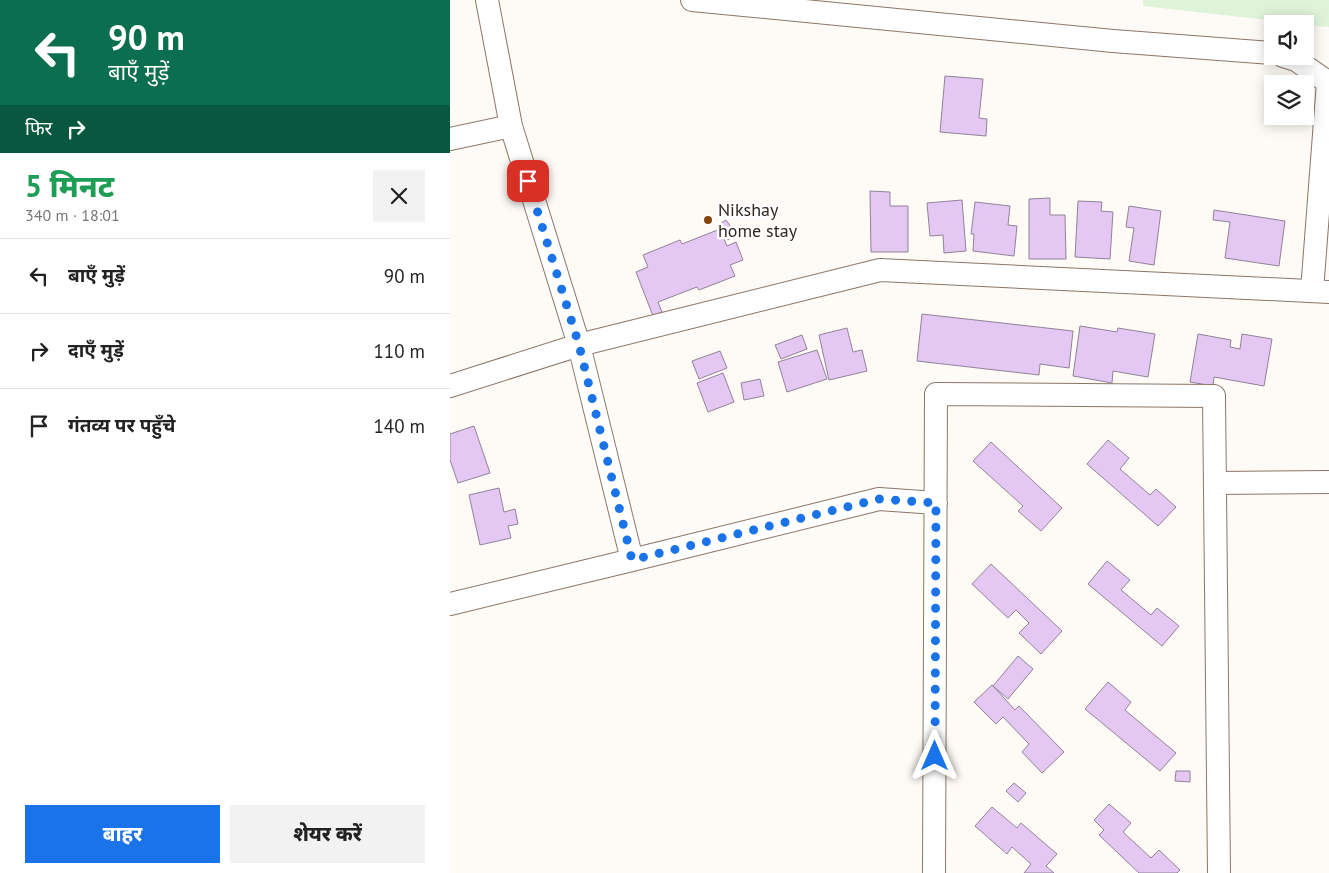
<!DOCTYPE html>
<html lang="hi">
<head>
<meta charset="utf-8">
<style>
  :root { --surface:#fff; --page:#f2f2f2; --text:#222; --muted:#767676; --line:#e0e0e0; --accent:#1a73e8 }
  body { margin:0; font-family:"PT Sans","Noto Sans Devanagari",sans-serif; background:var(--page); color:var(--text); height:100vh; display:flex; flex-direction:column; font-size:19px; white-space:nowrap }
  * { box-sizing:border-box; margin:0 }
  p { font-size:16px; color:var(--muted) }
  .icon { flex:none; width:28px; height:28px; fill:none; stroke:currentColor; stroke-width:2; stroke-linecap:round; stroke-linejoin:round }
  .map { position:relative; flex:1; overflow:hidden }
  .side { display:flex; flex-direction:column; background:var(--surface); width:450px }
  .side>* { flex:none }
  .guide { background:#0b6e4f; color:#fff; overflow:hidden }
  .tools { position:absolute; left:814px; top:15px; display:grid; gap:10px }
  .tools a { display:grid; place-items:center; width:50px; height:50px; border-radius:0px; background:var(--surface); box-shadow:0 2px 12px #0003; font-size:25px }
  .pin { position:absolute; display:grid; place-items:center; width:42px; height:42px; color:#fff; margin:-21px; border-radius:10px; box-shadow:0 2px 8px #0006 }
  .me { position:absolute; width:55px; margin:-28px; rotate:0deg; stroke-linejoin:round; filter:drop-shadow(0 0 4px #0008) }
  .turn { display:flex; align-items:center; gap:18px; height:105px; padding:0 25px; font-size:22px }
  .turn .icon { width:65px; height:65px; stroke-width:2.5 }
  .turn b { display:block; font-size:35px; line-height:42px }
  .then { display:flex; align-items:center; height:48px; padding:0 25px; background:#0003; gap:10px; font-size:19px }
  .round { display:grid; place-items:center; flex:none; width:52px; height:52px; border-radius:0px; background:var(--page) }
  .head { display:flex; align-items:center; justify-content:space-between; height:85px; padding:0 25px }
  h1 { font-size:30px; font-weight:800; line-height:38px; color:#1e9e55 }
  .cta { display:flex; gap:10px; margin-top:auto; padding:10px 25px }
  .cta a { flex:1; height:58px; border-radius:0px; background:var(--accent); color:#fff; font-size:20px; font-weight:800; line-height:58px; text-align:center }
  .cta a+a { background:var(--page); color:var(--text) }
  ul { padding:0; list-style:none }
  li { display:flex; align-items:center; gap:15px; height:75px; padding:0 25px; border-top:1px solid var(--line) }
  li div { flex:1 }
  li b { display:block; font-size:19px }
  li em { font-style:normal }
  main { display:flex; flex:1; min-height:0 }
  .map>svg:first-child { display:block }
  .green { fill:#def3d8 }
  .building { fill:#e5c7f3; stroke:#908397 }
  .lines { fill:none; stroke-linecap:round; stroke-linejoin:round }
  .minor-casing { stroke:#8a7768; stroke-width:24 }
  .minor { stroke:#fff; stroke-width:22 }
  .route { stroke:#1a73e8; stroke-width:9; stroke-dasharray:0 16.2 }
  .poi-dot { fill:#834309; stroke:#fff; stroke-width:2 }
  .labels { text-anchor:middle; stroke-width:5; stroke-linejoin:round; paint-order:stroke }
  .poi-label { font-size:18px; fill:#2e2620; stroke:#fff; text-anchor:start }
</style>
</head>
<body>
<main>
<section class="side">
<div class="guide">
<div class="turn"><svg class="icon" aria-label="left" viewBox="0 0 24 24"><path d="M17 20v-9H6M10 6l-5 5 5 5"/></svg><div><b>90 m</b>बाएँ मुड़ें</div></div>
<div class="then">फिर<svg class="icon" aria-label="right" viewBox="0 0 24 24"><path d="M7 20v-9h11M14 6l5 5-5 5"/></svg></div>
</div>
<div class="head"><div><h1>5 मिनट</h1><p>340 m · 18:01</p></div><a class="round"><svg class="icon" aria-label="close" viewBox="0 0 24 24"><path d="M6 6l12 12M18 6L6 18"/></svg></a></div>
<ul>
<li><svg class="icon" aria-label="left" viewBox="0 0 24 24"><path d="M17 20v-9H6M10 6l-5 5 5 5"/></svg><div><b>बाएँ मुड़ें</b></div><em>90 m</em></li>
<li><svg class="icon" aria-label="right" viewBox="0 0 24 24"><path d="M7 20v-9h11M14 6l5 5-5 5"/></svg><div><b>दाएँ मुड़ें</b></div><em>110 m</em></li>
<li><svg class="icon" aria-label="arrive" viewBox="0 0 24 24"><path d="M6 21V4h12l-3 4 3 4H6"/></svg><div><b>गंतव्य पर पहुँचे</b></div><em>140 m</em></li>
</ul>
<div class="cta"><a>बाहर</a><a>शेयर करें</a></div>
</section>
<div class="map">
<svg width="879" height="873" viewBox="0 0 879 873">
  <rect width="100%" height="100%" fill="#fefaf6"/>
  <!-- green -->
  <path class="green" d="M 693,0 L 879,0 L 879,27 L 693,6 Z"/>
  <!-- building -->
  <path class="building" d="M 495,76 L 533,79 L 529,118 L 537,119 L 536,136 L 490,132 Z
    M 420,191 L 440,192 L 440,206 L 458,206 L 458,252 L 421,252 Z
    M 600,198 L 600,215 L 615,215 L 616,259 L 579,259 L 579,199 Z
    M 512,200 L 516,251 L 494,253 L 493,235 L 480,236 L 477,203 Z
    M 628,201 L 652,202 L 651,211 L 663,212 L 660,259 L 625,257 Z
    M 525,202 L 560,206 L 558,225 L 567,226 L 564,256 L 523,251 L 524,234 L 521,234 Z
    M 679,206 L 711,211 L 704,265 L 679,261 L 684,228 L 676,227 Z
    M 764,210 L 835,221 L 829,266 L 775,258 L 780,222 L 763,220 Z
    M 276,220 L 286,234 L 278,240 L 268,225 Z
    M 270,229 L 277,246 L 286,242 L 293,260 L 280,265 L 285,276 L 249,290 L 247,287 L 208,302 L 212,312 L 203,316 L 186,272 L 198,267 L 193,255 L 230,240 L 232,244 Z
    M 472,314 L 623,331 L 619,368 L 590,364 L 589,375 L 467,361 Z
    M 630,326 L 667,332 L 668,328 L 705,334 L 698,377 L 663,371 L 662,383 L 623,376 Z
    M 397,328 L 403,352 L 412,350 L 417,371 L 379,380 L 369,335 Z
    M 748,334 L 781,340 L 780,347 L 790,349 L 792,334 L 822,339 L 814,386 L 764,377 L 763,386 L 740,382 Z
    M 352,335 L 357,349 L 331,359 L 325,345 Z
    M 367,350 L 377,379 L 337,392 L 328,362 Z
    M 270,351 L 277,368 L 249,379 L 242,361 Z
    M 273,373 L 284,402 L 258,412 L 247,383 Z
    M 310,379 L 314,396 L 294,400 L 291,383 Z
    M 24,426 L 40,473 L 8,483 L 0,460 L 0,434 Z
    M 658,440 L 679,458 L 670,469 L 700,495 L 706,489 L 726,507 L 708,526 L 637,464 Z
    M 541,442 L 612,508 L 591,531 L 568,511 L 573,506 L 523,461 Z
    M 49,488 L 54,512 L 65,509 L 68,524 L 58,526 L 61,538 L 30,545 L 19,495 Z
    M 657,561 L 680,580 L 671,590 L 701,615 L 707,608 L 729,626 L 712,646 L 638,584 Z
    M 541,564 L 612,631 L 591,654 L 569,633 L 579,623 L 566,610 L 558,618 L 522,584 Z
    M 568,656 L 583,669 L 558,699 L 543,686 Z
    M 658,682 L 681,702 L 675,710 L 726,753 L 710,771 L 635,709 Z
    M 542,685 L 565,710 L 569,706 L 614,752 L 592,773 L 572,752 L 579,744 L 553,717 L 546,724 L 524,702 Z
    M 726,771 L 740,771 L 740,782 L 725,781 Z
    M 564,783 L 576,793 L 568,802 L 556,791 Z
    M 659,804 L 681,823 L 673,832 L 701,858 L 709,850 L 730,870 L 727,873 L 689,873 L 649,835 L 654,830 L 644,820 Z
    M 542,807 L 567,828 L 571,823 L 607,854 L 596,866 L 604,873 L 574,873 L 581,864 L 562,847 L 557,854 L 525,826 Z"/>
  <g class="lines">
    <!-- minor casing -->
    <g class="minor-casing">
      <path id="minor" d="M 242,0 L 663,41 L 822,53
        M 833,56 L 846,60 L 879,83
        M 0,139 L 61,126
        M 862,291 L 878,82
        M 0,386 L 129,345 L 61,126 L 37,0
        M 765,483 L 879,482
        M 486,503 L 429,499 L 182,560 L 129,345 L 430,270 L 879,292
        M 0,604 L 182,560
        M 484,873 L 486,394 L 764,396 L 769,873"/>
    </g>
    <!-- minor -->
    <use href="#minor" class="minor"/>
  </g>
  <g class="lines">
    <!-- route -->
    <path class="route" d="M 78,181 L 129,345 L 182,560 L 429,499 L 486,503 L 485,756"/>
  </g>
  <!-- markers -->
  <circle class="poi-dot" cx="258" cy="220" r="5"/>
  <g class="labels">
    <!-- poi labels -->
    <g class="poi-label">
      <text x="268" y="216">Nikshay<tspan x="268" dy="21">home stay</tspan></text>
    </g>
  </g>
</svg>
<div class="tools">
<a><svg class="icon" aria-label="sound" viewBox="0 0 24 24"><path d="M4 9h4l5-4v14l-5-4H4zM17 9q2 3 0 6"/></svg></a>
<a><svg class="icon" aria-label="layers" viewBox="0 0 24 24"><path d="M12 4l9 5-9 5-9-5zM3 14l9 5 9-5"/></svg></a>
</div>
<div class="pin" style="left:78px;top:181px;background:#d93025"><svg class="icon" aria-label="arrive" viewBox="0 0 24 24"><path d="M6 21V4h12l-3 4 3 4H6"/></svg></div>
<svg class="me" style="left:485px;top:756px" viewBox="-20 -20 40 40"><path d="M0-17L14 15 0 8-14 15z" fill="#1a73e8" stroke="#fff" stroke-width="4"/></svg>
</div>
</main>
</body>
</html>
